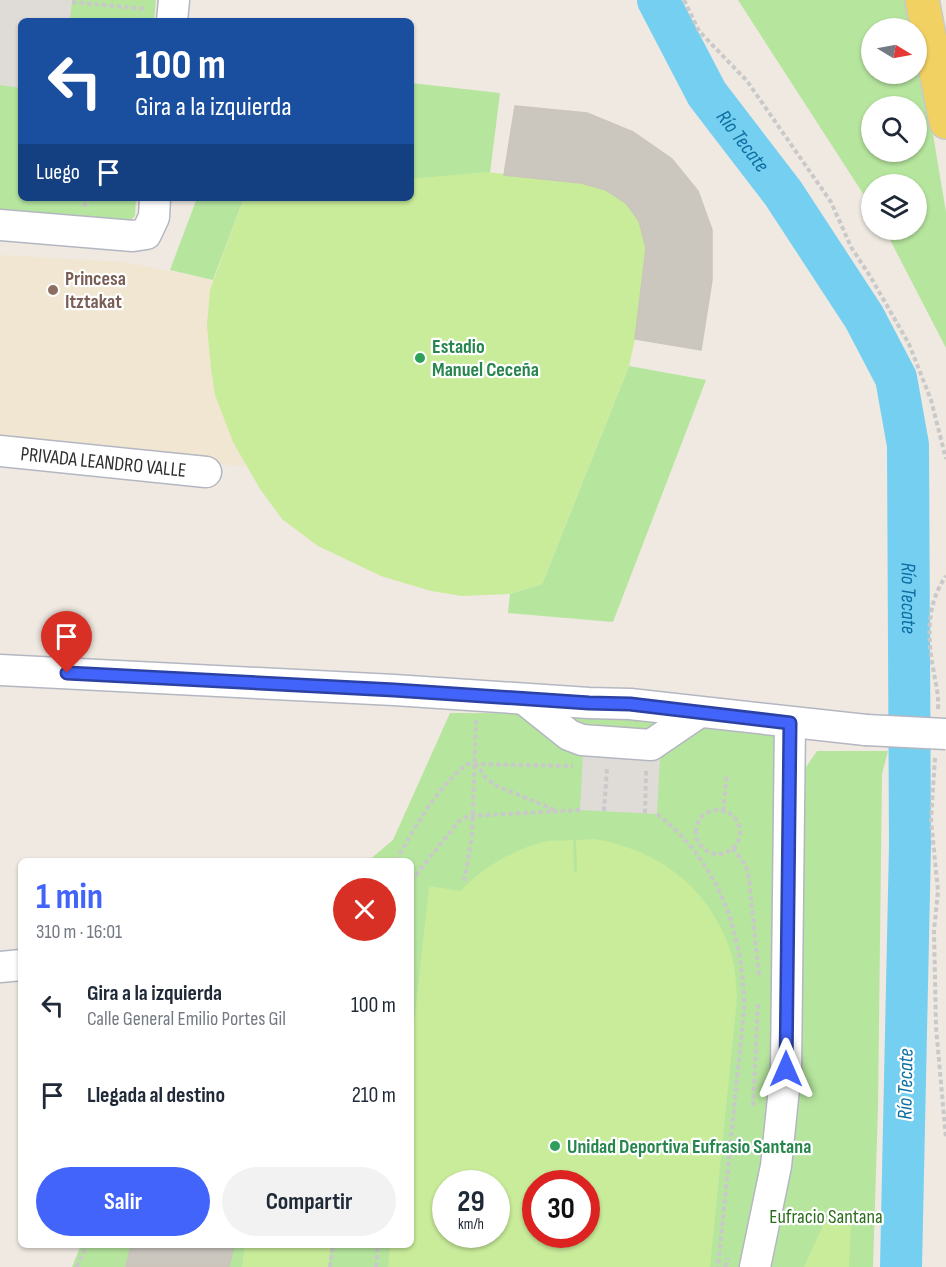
<!DOCTYPE html>
<html lang="es">
<head>
<meta charset="utf-8">
<style>
  :root { --surface:#fff; --page:#f2f2f3; --text:#1f2937; --muted:#747a83; --accent:#4264fb }
  body { margin:0; font-family:"Sofia Sans Condensed",sans-serif; background:var(--page); color:var(--text); height:100vh; display:flex; flex-direction:column; font-size:22px; white-space:nowrap }
  * { box-sizing:border-box; margin:0 }
  p { font-size:20px; color:var(--muted) }
  .icon { flex:none; width:33px; height:33px; fill:none; stroke:currentColor; stroke-width:2; stroke-linecap:round; stroke-linejoin:round }
  .map { position:relative; flex:1; overflow:hidden }
  .sheet { position:absolute; left:18px; top:858px; width:396px; height:390px; display:flex; flex-direction:column; background:var(--surface); border-radius:9px; box-shadow:0 2px 4px #0004 }
  .sheet>* { flex:none }
  .hud { position:absolute; left:18px; top:18px; width:396px; height:183px; border-radius:9px; box-shadow:0 2px 4px #0004; background:#1a4fa0; color:#fff; overflow:hidden }
  .needle { width:39px; rotate:100deg }
  .fabs { position:absolute; left:861px; top:18px; display:grid; gap:12px }
  .fabs a { display:grid; place-items:center; width:66px; height:66px; border-radius:50%; background:var(--surface); box-shadow:0 2px 4px #0004; font-size:30px }
  .speed { position:absolute; left:432px; top:1170px; display:flex; gap:12px; font-size:30px; font-weight:700; text-align:center }
  .speed>* { display:grid; place-content:center; width:78px; height:78px; border-radius:50%; background:var(--surface); box-shadow:0 2px 4px #0004; line-height:1 }
  .speed small { font-size:15px; font-weight:400 }
  .speed .limit { border:9px solid #d22; background:#fff; color:#111 }
  .pin { position:absolute; display:grid; place-items:center; width:51px; height:51px; color:#fff; margin:-62px -26px; border-radius:50% 50% 50% 0; rotate:-45deg; box-shadow:0 0 6px #0007 }
  .pin .icon { rotate:45deg }
  .me { position:absolute; width:66px; margin:-33px; rotate:0deg; stroke-linejoin:round; filter:drop-shadow(0 0 4px #0008) }
  .turn { display:flex; align-items:center; gap:21px; height:126px; padding:0 18px; font-size:27px }
  .turn .icon { width:78px; height:78px; stroke-width:2.5 }
  .turn b { display:block; font-size:42px; line-height:51px }
  .then { display:flex; align-items:center; height:57px; padding:0 18px; background:#0003; gap:12px; font-size:22px }
  .round { display:grid; place-items:center; flex:none; width:63px; height:63px; border-radius:32px; background:var(--page) }
  .summary { display:flex; align-items:center; justify-content:space-between; height:102px; padding:0 18px }
  h1 { font-size:36px; font-weight:700; line-height:45px; color:var(--accent) }
  .primary-button { display:flex; gap:12px; margin-top:auto; padding:12px 18px }
  .primary-button a { flex:1; height:69px; border-radius:36px; background:var(--accent); color:#fff; font-size:24px; font-weight:700; line-height:69px; text-align:center }
  .primary-button a+a { background:var(--page); color:var(--text) }
  ul { padding:0; list-style:none }
  li { display:flex; align-items:center; gap:18px; height:90px; padding:0 18px }
  li div { flex:1 }
  li b { display:block; font-size:22px }
  li em { font-style:normal }
  .map>svg:first-child { display:block }
  .education { fill:#f0e6d1 }
  .green { fill:#b6e59e; fill-rule:evenodd }
  .pitch { fill:#c9ec9a; fill-rule:evenodd }
  .plaza { fill:#dfdcd8 }
  .lines { fill:none; stroke-linecap:round; stroke-linejoin:round }
  .river { stroke:#75cff0; stroke-width:42 }
  .building { fill:#cbc7bf; stroke:#cbc5ba; stroke-width:1.5 }
  .minor-casing { stroke:#b4b7c1; stroke-width:33 }
  .major-casing { stroke:#c9c9c9; stroke-width:36 }
  .path { stroke:#c9c9c9; stroke-width:4; stroke-dasharray:4.5 3; stroke-linecap:butt }
  .minor { stroke:#fff; stroke-width:30 }
  .major { stroke:#f2d163; stroke-width:33 }
  .minor-bridge-casing { stroke:#b4b7c1; stroke-width:33; stroke-linecap:butt }
  .minor-bridge { stroke:#fff; stroke-width:30 }
  .route-casing { stroke:#2b41a3; stroke-width:15 }
  .route { stroke:#4264fb; stroke-width:10 }
  .education-dot { fill:#8d6e63; stroke:#fff; stroke-width:2 }
  .leisure-dot { fill:#2e9e5b; stroke:#fff; stroke-width:2 }
  .labels { text-anchor:middle; stroke-width:4.5; stroke-linejoin:round; paint-order:stroke }
  .education-label { font-size:20px; font-weight:bold; fill:#785e54; stroke:#fff; text-anchor:start }
  .leisure-label { font-size:20px; font-weight:bold; fill:#27864d; stroke:#fff; text-anchor:start }
  .street-label { font-size:20px; fill:#2e2e2e; stroke:#fff }
  .park-label { font-size:20px; fill:#2c6e1b; stroke:#fff }
  .water-label { font-size:21px; font-style:italic; fill:#0d6fa3; stroke:#fff }
</style>
</head>
<body>
<div class="map">
<svg width="946" height="1267" viewBox="0 0 946 1267">
  <rect width="100%" height="100%" fill="#efe9e1"/>
  <!-- education -->
  <path class="education" d="M 0,255 L 125,262 L 213,280 L 210,290 L 211,369 L 215,395 L 233,441 L 247,467 L 0,439 Z"/>
  <!-- green -->
  <path class="green" d="M 0,0 L 156,0 L 154,21 L 21,21 L 21,198 L 136,198 L 135,216 L 127,223 L 0,214 Z
    M 738,0 L 910,0 L 915,28 L 872,28 L 872,74 L 916,74 L 917,39 L 946,212 L 946,348 L 885,230 L 916,230 L 916,184 L 872,184 L 871,206 ZM 872,106 L 916,106 L 916,152 L 872,152 Z
    M 411,83 L 500,93 L 490,173 L 411,179 Z
    M 197,198 L 244,198 L 213,280 L 170,270 Z
    M 629,366 L 706,380 L 613,622 L 508,613 L 510,594 L 542,584 Z
    M 450,713 L 629,714 L 802,731 L 756,1267 L 72,1267 L 81,1245 L 411,1245 L 411,861 L 368,861 L 393,840 ZM 446,1184 L 496,1184 L 496,1234 L 446,1234 ZM 536,1184 L 586,1184 L 586,1234 L 536,1234 Z
    M 817,751 L 888,751 L 882,774 L 878,1107 L 873,1267 L 765,1267 L 804,770 Z"/>
  <!-- pitch -->
  <path class="pitch" d="M 515,106 L 587,113 L 633,132 L 672,159 L 698,191 L 712,230 L 712,280 L 701,350 L 635,339 L 629,366 L 542,584 L 510,594 L 462,596 L 431,591 L 381,576 L 318,546 L 282,519 L 260,489 L 233,442 L 215,395 L 211,369 L 207,325 L 210,290 L 244,198 L 411,198 L 411,179 L 485,172 L 504,174 Z
    M 595,839 C 657,850 705,884 728,944 C 735,961 736,981 737,999 L 710,1267 L 388,1267 L 390,1245 L 411,1245 L 411,1052 L 429,886 L 461,891 C 479,869 521,845 549,841 C 557,840 565,841 573,840 L 574,872 L 577,872 L 576,840 ZM 446,1184 L 496,1184 L 496,1234 L 446,1234 ZM 536,1184 L 586,1184 L 586,1234 L 536,1234 Z
    M 824,1223 L 851,1225 L 849,1267 L 804,1267 Z
    M 245,1245 L 331,1245 L 328,1267 L 242,1267 Z"/>
  <!-- plaza -->
  <path class="plaza" d="M 0,0 L 72,0 L 70,21 L 21,21 L 21,88 L 0,85 Z
    M 583,754 L 660,758 L 657,814 L 580,810 Z"/>
  <g class="lines">
    <!-- river -->
    <path class="river" id="s1" d="M 658,0 L 707,94 L 783,193 L 864,317 L 896,378 L 908,445 L 910,845 L 901,1267"/>
  </g>
  <!-- building -->
  <path class="building" d="M 515,106 L 587,113 L 633,132 L 672,159 L 698,191 L 712,230 L 712,280 L 701,350 L 635,339 L 646,248 L 639,221 L 626,203 L 606,190 L 581,183 L 504,175 Z
    M 131,1245 L 234,1245 L 229,1267 L 126,1267 Z"/>
  <g class="lines">
    <!-- minor casing -->
    <g class="minor-casing">
      <g id="minor">
        <path d="M 172,21 L 174,0"/>
        <path d="M 0,225 L 133,236 L 146,234 L 154,217 L 155,198"/>
        <path id="s2" d="M 0,451 L 206,472"/>
        <path d="M 0,670 L 394,690 L 589,703 L 630,704 L 866,730"/>
        <path d="M 524,699 L 569,735 L 582,740 L 651,745 L 698,713"/>
        <path d="M 0,967 L 21,965"/>
        <path d="M 755,1267 L 776,1166 L 786,1069 L 790,723"/>
      </g>
    </g>
    <!-- major casing -->
    <g class="major-casing">
      <path id="major" d="M 922,0 L 946,122"/>
    </g>
    <!-- path -->
    <path class="path" d="M 684,0 L 699,31 L 747,81 L 831,202 L 851,247 L 870,276 L 909,344 L 931,400 L 946,459
      M 72,2 L 146,9
      M 85,207 L 85,199
      M 938,709 C 939,693 935,682 933,667 C 927,636 927,603 946,576
      M 935,758 L 931,820 L 938,891 L 934,931 L 936,1027 L 946,1139
      M 475,763 L 486,778 L 497,786 L 555,810
      M696 832a22 22 0 1 1 44 0a22 22 0 1 1-44 0Z
      M 604,811 L 607,768
      M 723,811 L 727,774
      M 645,813 L 646,770
      M 657,814 C 719,862 744,934 744,1010 L 718,1267
      M 733,848 L 746,866 L 749,878 L 759,977
      M 380,861 L 396,860
      M 396,861 C 416,825 435,790 467,764 L 573,766
      M 411,881 L 459,821 L 468,816 L 580,810
      M 464,881 L 472,836 L 476,720
      M 753,1106 L 758,1003
      M 77,1267 L 87,1245
      M 330,1267 L 333,1245
      M 376,1267 L 378,1245
      M 725,1267 L 728,1258"/>
    <!-- minor -->
    <use href="#minor" class="minor"/>
    <!-- major -->
    <use href="#major" class="major"/>
    <!-- minor-bridge casing -->
    <g class="minor-bridge-casing">
      <path id="minor-bridge" d="M 866,730 L 946,734"/>
    </g>
    <!-- minor-bridge -->
    <use href="#minor-bridge" class="minor-bridge"/>
  </g>
  <g class="lines">
    <!-- route casing -->
    <g class="route-casing">
      <path id="route" d="M 67,673 L 394,690 L 589,703 L 630,704 L 790,723 L 786,1069"/>
    </g>
    <!-- route -->
    <use href="#route" class="route"/>
  </g>
  <!-- markers -->
  <circle class="education-dot" cx="53" cy="290" r="6"/>
  <g class="leisure-dot">
    <circle cx="420" cy="358" r="6"/>
    <circle cx="555" cy="1146" r="6"/>
  </g>
  <g class="labels">
    <!-- education labels -->
    <g class="education-label">
      <text x="65" y="285">Princesa<tspan x="65" dy="23">Itztakat</tspan></text>
    </g>
    <!-- leisure labels -->
    <g class="leisure-label">
      <text x="432" y="353">Estadio<tspan x="432" dy="23">Manuel Ceceña</tspan></text>
      <text x="567" y="1153">Unidad Deportiva Eufrasio Santana</text>
    </g>
    <!-- street labels -->
    <g class="street-label">
      <text dy="7" stroke="none"><textPath href="#s2" startOffset="104">PRIVADA LEANDRO VALLE</textPath></text>
    </g>
    <!-- park labels -->
    <g class="park-label">
      <text x="826" y="1223">Eufracio Santana</text>
    </g>
    <!-- water labels -->
    <g class="water-label">
      <text dy="7" stroke="none"><textPath href="#s1" startOffset="165">Río Tecate</textPath></text>
      <text dy="7" stroke="none"><textPath href="#s1" startOffset="669">Río Tecate</textPath></text>
      <text transform="translate(905 1084) rotate(-89)" y="7">Río Tecate</text>
    </g>
  </g>
</svg>
<div class="fabs">
<a><svg class="needle" viewBox="-14 -14 28 28"><path d="M0-13l5 13h-10z" fill="#e53935"/><path d="M0 13l5-13h-10z" fill="#747a83"/></svg></a>
<a><svg class="icon" aria-label="search" viewBox="0 0 24 24"><circle cx="10" cy="10" r="6"/><path d="M15 15l6 6"/></svg></a>
<a><svg class="icon" aria-label="layers" viewBox="0 0 24 24"><path d="M12 4l9 5-9 5-9-5zM3 14l9 5 9-5"/></svg></a>
</div>
<div class="speed"><div>29<small>km/h</small></div><div class="limit">30</div></div>
<div class="pin" style="left:67px;top:673px;background:#d93025"><svg class="icon" aria-label="arrive" viewBox="0 0 24 24"><path d="M6 21V4h12l-3 4 3 4H6"/></svg></div>
<svg class="me" style="left:786px;top:1069px" viewBox="-20 -20 40 40"><path d="M0-17L14 15 0 8-14 15z" fill="#4264fb" stroke="#fff" stroke-width="4"/></svg>
<div class="hud">
<div class="turn"><svg class="icon" aria-label="left" viewBox="0 0 24 24"><path d="M17 20v-9H6M10 6l-5 5 5 5"/></svg><div><b>100 m</b>Gira a la izquierda</div></div>
<div class="then">Luego<svg class="icon" aria-label="arrive" viewBox="0 0 24 24"><path d="M6 21V4h12l-3 4 3 4H6"/></svg></div>
</div>
<section class="sheet">
<div class="summary"><div><h1>1 min</h1><p>310 m · 16:01</p></div><a class="round" style="background:#d93025;color:#fff"><svg class="icon" aria-label="close" viewBox="0 0 24 24"><path d="M6 6l12 12M18 6L6 18"/></svg></a></div>
<ul>
<li><svg class="icon" aria-label="left" viewBox="0 0 24 24"><path d="M17 20v-9H6M10 6l-5 5 5 5"/></svg><div><b>Gira a la izquierda</b><p>Calle General Emilio Portes Gil</p></div><em>100 m</em></li>
<li><svg class="icon" aria-label="arrive" viewBox="0 0 24 24"><path d="M6 21V4h12l-3 4 3 4H6"/></svg><div><b>Llegada al destino</b></div><em>210 m</em></li>
</ul>
<div class="primary-button"><a>Salir</a><a>Compartir</a></div>
</section>
</div>
</body>
</html>
